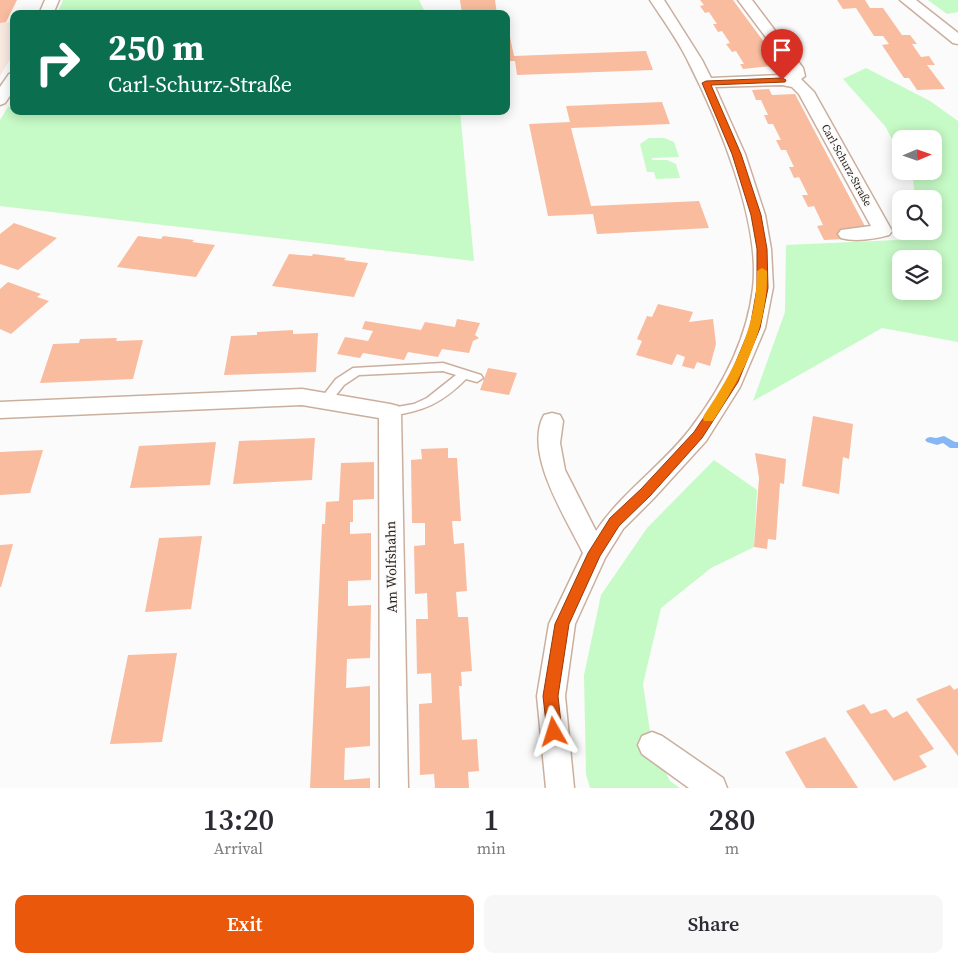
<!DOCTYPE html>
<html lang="en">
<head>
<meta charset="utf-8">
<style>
  :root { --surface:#fff; --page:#f7f7f7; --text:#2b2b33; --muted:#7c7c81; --accent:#ea580c }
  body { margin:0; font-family:"Source Serif 4",serif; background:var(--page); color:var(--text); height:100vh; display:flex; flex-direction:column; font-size:19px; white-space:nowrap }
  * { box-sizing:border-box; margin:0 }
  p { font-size:16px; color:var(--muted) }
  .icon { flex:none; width:28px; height:28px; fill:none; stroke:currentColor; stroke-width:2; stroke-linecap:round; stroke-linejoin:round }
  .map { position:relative; height:788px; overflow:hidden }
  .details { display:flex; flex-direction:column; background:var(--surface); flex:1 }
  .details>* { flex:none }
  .guide { position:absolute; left:10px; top:10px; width:500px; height:105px; border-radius:10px; box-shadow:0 2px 12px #0003; background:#0b6e4f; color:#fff; overflow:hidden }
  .needle { width:32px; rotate:88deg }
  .tools { position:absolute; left:892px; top:130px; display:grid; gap:10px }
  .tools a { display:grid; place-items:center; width:50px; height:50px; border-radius:10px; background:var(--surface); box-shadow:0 2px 12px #0003; font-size:25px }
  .pin { position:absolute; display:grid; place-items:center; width:42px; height:42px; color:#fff; margin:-51px -21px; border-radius:50% 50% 50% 0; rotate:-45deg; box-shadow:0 0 5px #0007 }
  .pin .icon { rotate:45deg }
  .me { position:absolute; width:55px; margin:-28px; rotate:354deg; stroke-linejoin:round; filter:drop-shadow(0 0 4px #0008) }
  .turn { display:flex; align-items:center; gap:18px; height:105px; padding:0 15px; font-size:22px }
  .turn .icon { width:65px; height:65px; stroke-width:2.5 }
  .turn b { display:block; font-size:35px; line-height:42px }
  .eta { display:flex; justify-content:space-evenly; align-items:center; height:85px; text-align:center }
  .eta b { font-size:30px; font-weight:600; line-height:35px }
  .action { display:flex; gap:10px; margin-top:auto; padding:10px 15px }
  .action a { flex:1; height:58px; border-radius:10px; background:var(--accent); color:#fff; font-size:20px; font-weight:600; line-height:58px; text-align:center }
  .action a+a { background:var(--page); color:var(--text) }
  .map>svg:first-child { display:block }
  .built { fill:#faebe2 }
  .green { fill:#c6fac6; fill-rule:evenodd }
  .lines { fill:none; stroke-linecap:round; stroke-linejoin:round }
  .stream { fill:#86b7f4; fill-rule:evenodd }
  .building { fill:#f9bc9f }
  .lane-casing { stroke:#cbaf9e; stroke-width:3 }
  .street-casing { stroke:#cbaf9e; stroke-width:3 }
  .lane { fill:#fff; fill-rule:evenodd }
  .street { fill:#fff; fill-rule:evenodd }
  .route { fill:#ea580c; stroke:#983908 }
  .slow { fill:#f59e0b }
  .labels { text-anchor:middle; stroke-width:4; stroke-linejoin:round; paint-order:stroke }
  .far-street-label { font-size:11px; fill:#2b211a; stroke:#fbfbfb }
  .street-label { font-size:14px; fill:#2b211a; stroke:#fbfbfb }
</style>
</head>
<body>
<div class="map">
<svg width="958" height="788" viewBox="0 0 958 788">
  <rect width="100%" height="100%" fill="#fbfbfb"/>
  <!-- built -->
  <path class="built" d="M 0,0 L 17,0 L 6,22 L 14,22 L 14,53 L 0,76 Z"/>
  <!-- green -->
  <path class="green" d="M 63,0 L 419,0 L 426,14 L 57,14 Z
    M 928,0 L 958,0 L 958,12 L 947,14 Z
    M 866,68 L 930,101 L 958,121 L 958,342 L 882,328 L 753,401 L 785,312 L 786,245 L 919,239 L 919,231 L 934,231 L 934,199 L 915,199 L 913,178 L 909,171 L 934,171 L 934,139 L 901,139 L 901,156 L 885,126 L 843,79 ZM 901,259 L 934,259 L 934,291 L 901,291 Z
    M 8,107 L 14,107 L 14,111 L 460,111 L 474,261 L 0,206 L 0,120 Z
    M 649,138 L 664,138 L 674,142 L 679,157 L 652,158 L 652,160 L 667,160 L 676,164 L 680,178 L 656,179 L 654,172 L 647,172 L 640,144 Z
    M 714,460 L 757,490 L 754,547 L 711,568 L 661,608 L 643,684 L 652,745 L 670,781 L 680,788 L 590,788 L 586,774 L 584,675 L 601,595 L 647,528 Z"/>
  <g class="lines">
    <!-- stream -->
    <path class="stream" d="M 944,436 L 955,442 L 958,442 L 958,448 L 950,448 L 943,443 L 937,445 L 927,442 L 925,440 L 927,438 L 930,437 L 936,438 Z"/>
  </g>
  <!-- building -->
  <path class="building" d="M 0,0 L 17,0 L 6,22 L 0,23 Z
    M 460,0 L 495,0 L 497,14 L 462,14 Z
    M 700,0 L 733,0 L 781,65 L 743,69 L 740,64 L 744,64 L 736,51 L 732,52 L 726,44 L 730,43 L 722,31 L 718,32 L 713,24 L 717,24 L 709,12 L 705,13 L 700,6 L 704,5 Z
    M 837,0 L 865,0 L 870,8 L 883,8 L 902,35 L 910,35 L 917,44 L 912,44 L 921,57 L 929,56 L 935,65 L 927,65 L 945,89 L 917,90 L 909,78 L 904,78 L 882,45 L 889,44 L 883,36 L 874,36 L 856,8 L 843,9 Z
    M 506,37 L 510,37 L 514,56 L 646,51 L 653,70 L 517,75 L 515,61 L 506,61 Z
    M 769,89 L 772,95 L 795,94 L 867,230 L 846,239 L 824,240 L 817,226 L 823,225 L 814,206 L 808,207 L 802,195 L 808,195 L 799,177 L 794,178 L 789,167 L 794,167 L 786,150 L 781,150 L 776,140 L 781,140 L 773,124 L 768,124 L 764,115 L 768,115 L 761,100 L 756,100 L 752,90 Z
    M 662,102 L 670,124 L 571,128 L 591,206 L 699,201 L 709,228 L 597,234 L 593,214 L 548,216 L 529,124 L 570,122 L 566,106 Z
    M 14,223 L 57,238 L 18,270 L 0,264 L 0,234 Z
    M 138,236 L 161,239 L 163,236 L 194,240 L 192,242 L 215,245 L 196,277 L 117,267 Z
    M 289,254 L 312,256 L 313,254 L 346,258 L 344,260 L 368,263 L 354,297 L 272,286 Z
    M 8,282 L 41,294 L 37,297 L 49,301 L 11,334 L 0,329 L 0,289 Z
    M 658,304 L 693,312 L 689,322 L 713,319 L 716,344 L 710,366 L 697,362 L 694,369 L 682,366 L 685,357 L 677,354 L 672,365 L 636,355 L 642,341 L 637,339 L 647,316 L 652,317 Z
    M 457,319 L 480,323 L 475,335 L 479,338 L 473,341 L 469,353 L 442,349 L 438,357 L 408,352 L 404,360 L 363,353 L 360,358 L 337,354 L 345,337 L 368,341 L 373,331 L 362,329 L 365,321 L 421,330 L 425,322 L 455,327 Z
    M 293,330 L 293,334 L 318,333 L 316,372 L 224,375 L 231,336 L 257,335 L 257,332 Z
    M 117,338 L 116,341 L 143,340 L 133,379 L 40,383 L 53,344 L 79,343 L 80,339 Z
    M 488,368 L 517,373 L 509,395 L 480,390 Z
    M 813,416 L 853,424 L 849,459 L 843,457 L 839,494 L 802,486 Z
    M 315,438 L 312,480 L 233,484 L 239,441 Z
    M 216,442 L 210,485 L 130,488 L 139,446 Z
    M 448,448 L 448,458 L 457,458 L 461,521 L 452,521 L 454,544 L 464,543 L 467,591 L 456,592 L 458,617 L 468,617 L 472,671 L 461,672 L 462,686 L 459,686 L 462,740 L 477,739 L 479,771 L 468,772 L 469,788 L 435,788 L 434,774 L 420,775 L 419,704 L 432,703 L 431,673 L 417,674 L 416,619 L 428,619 L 427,593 L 415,594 L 414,546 L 425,545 L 425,523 L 412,523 L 411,460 L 422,459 L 421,449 Z
    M 43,450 L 30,493 L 0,495 L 0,452 Z
    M 755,453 L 786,459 L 784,484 L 780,483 L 776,540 L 768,539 L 767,549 L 754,547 L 759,478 Z
    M 374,462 L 374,499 L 353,500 L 353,522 L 350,522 L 350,534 L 371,533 L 371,580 L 348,581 L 348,606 L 371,605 L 370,658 L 347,659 L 346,688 L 370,686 L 370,746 L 345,748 L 344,780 L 370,778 L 370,788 L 310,788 L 322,524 L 325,524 L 326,502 L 339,501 L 341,463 Z
    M 202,536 L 191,609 L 145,612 L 159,538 Z
    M 13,544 L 1,587 L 0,587 L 0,545 Z
    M 177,653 L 162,742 L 110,744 L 128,655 Z
    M 950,685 L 954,690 L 958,688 L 958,756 L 916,699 Z
    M 864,704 L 871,714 L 886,709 L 893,718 L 907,711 L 934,749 L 919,756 L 927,767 L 894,781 L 846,711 Z
    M 825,737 L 858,788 L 806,788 L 785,752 Z"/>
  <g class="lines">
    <!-- lane casing -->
    <g class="lane-casing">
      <path id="lane" d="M 443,363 L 481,375 L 483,378 L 477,382 L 466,379 C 442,403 424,411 390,416 L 384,412 L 386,409 L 414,404 L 427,398 L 456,375 L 443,371 L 359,375 L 344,385 L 329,404 L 321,404 L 319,401 L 336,379 L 353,368 Z"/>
    </g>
    <!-- street casing -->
    <g class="street-casing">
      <path id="street" d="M 45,0 L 59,0 L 53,14 L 39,14 Z
        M 650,0 L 664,0 L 702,60 L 711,78 L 782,75 L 789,73 L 789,68 L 738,0 L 752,0 L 803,68 L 805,76 L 801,79 L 814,92 L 892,231 L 889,235 C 875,239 855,242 841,238 L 838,234 L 841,230 L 871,226 L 799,94 L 792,87 L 782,85 L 715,87 L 745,154 L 765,215 L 771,249 L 773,287 L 765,328 L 740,387 L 706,441 L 654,498 L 623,529 L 605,558 L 575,624 L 565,696 L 574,788 L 546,788 L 537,696 L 549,624 L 583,553 C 566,518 523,453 544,415 L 552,413 L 560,415 L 563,421 L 560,443 L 565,470 L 596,531 C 622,492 663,465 691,428 C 722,387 747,340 753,288 C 761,222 718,120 688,61 C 678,40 663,20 650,0 Z
        M 900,0 L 916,0 L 958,33 L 958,44 L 953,43 Z
        M 14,73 L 14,90 L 5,103 L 0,105 L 0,87 L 9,74 Z
        M 302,389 L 390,404 L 398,406 L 401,412 L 408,788 L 380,788 L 379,418 L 302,405 L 0,418 L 0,402 Z
        M 652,732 L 662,736 L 723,778 L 727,788 L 689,788 L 642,754 L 638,745 L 642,736 Z"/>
    </g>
    <!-- lane -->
    <use href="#lane" class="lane"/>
    <!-- street -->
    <use href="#street" class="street"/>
  </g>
  <!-- route -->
  <path class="route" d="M 782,78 L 786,80 L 785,82 L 711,85 L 741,154 L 761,215 L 767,249 L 768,288 L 760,328 L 738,382 L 702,438 L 650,496 L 619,526 L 600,556 L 569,624 L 558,696 L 562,732 L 560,737 L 554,739 L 549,737 L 547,732 L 543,696 L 555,624 L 588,553 L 610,518 L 641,489 L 694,432 L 728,381 L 750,328 L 757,288 L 757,249 L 751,215 L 732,154 L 702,83 L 706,81 Z"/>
  <!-- slow -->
  <path class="slow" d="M 762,268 L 767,271 C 768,329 743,374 713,421 L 704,421 L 703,418 L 704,415 C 734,371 757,326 757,271 Z"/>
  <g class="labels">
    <!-- far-street labels -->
    <g class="far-street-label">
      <text transform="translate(847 165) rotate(61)" y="4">Carl-Schurz-Straße</text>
    </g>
    <!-- street labels -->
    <g class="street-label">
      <text transform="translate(391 567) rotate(-91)" y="5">Am Wolfshahn</text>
    </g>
  </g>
</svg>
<div class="tools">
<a><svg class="needle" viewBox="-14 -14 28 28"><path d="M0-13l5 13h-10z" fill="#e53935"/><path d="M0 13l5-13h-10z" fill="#7c7c81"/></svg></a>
<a><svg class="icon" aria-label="search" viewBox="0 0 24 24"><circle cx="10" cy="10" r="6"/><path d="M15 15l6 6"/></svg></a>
<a><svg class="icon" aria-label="layers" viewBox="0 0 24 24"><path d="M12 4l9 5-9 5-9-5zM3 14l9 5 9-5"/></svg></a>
</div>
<div class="pin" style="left:782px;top:80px;background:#d93025"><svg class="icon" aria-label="arrive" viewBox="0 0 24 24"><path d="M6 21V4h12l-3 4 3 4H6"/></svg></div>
<svg class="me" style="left:554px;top:732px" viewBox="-20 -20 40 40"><path d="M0-17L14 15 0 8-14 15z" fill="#ea580c" stroke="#fff" stroke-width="4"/></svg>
<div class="guide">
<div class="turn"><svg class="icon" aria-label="right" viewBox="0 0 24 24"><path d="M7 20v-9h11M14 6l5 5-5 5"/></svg><div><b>250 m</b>Carl-Schurz-Straße</div></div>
</div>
</div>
<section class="details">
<div class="eta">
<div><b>13:20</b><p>Arrival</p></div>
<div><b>1</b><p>min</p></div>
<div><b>280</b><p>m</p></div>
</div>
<div class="action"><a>Exit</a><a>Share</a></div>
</section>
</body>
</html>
